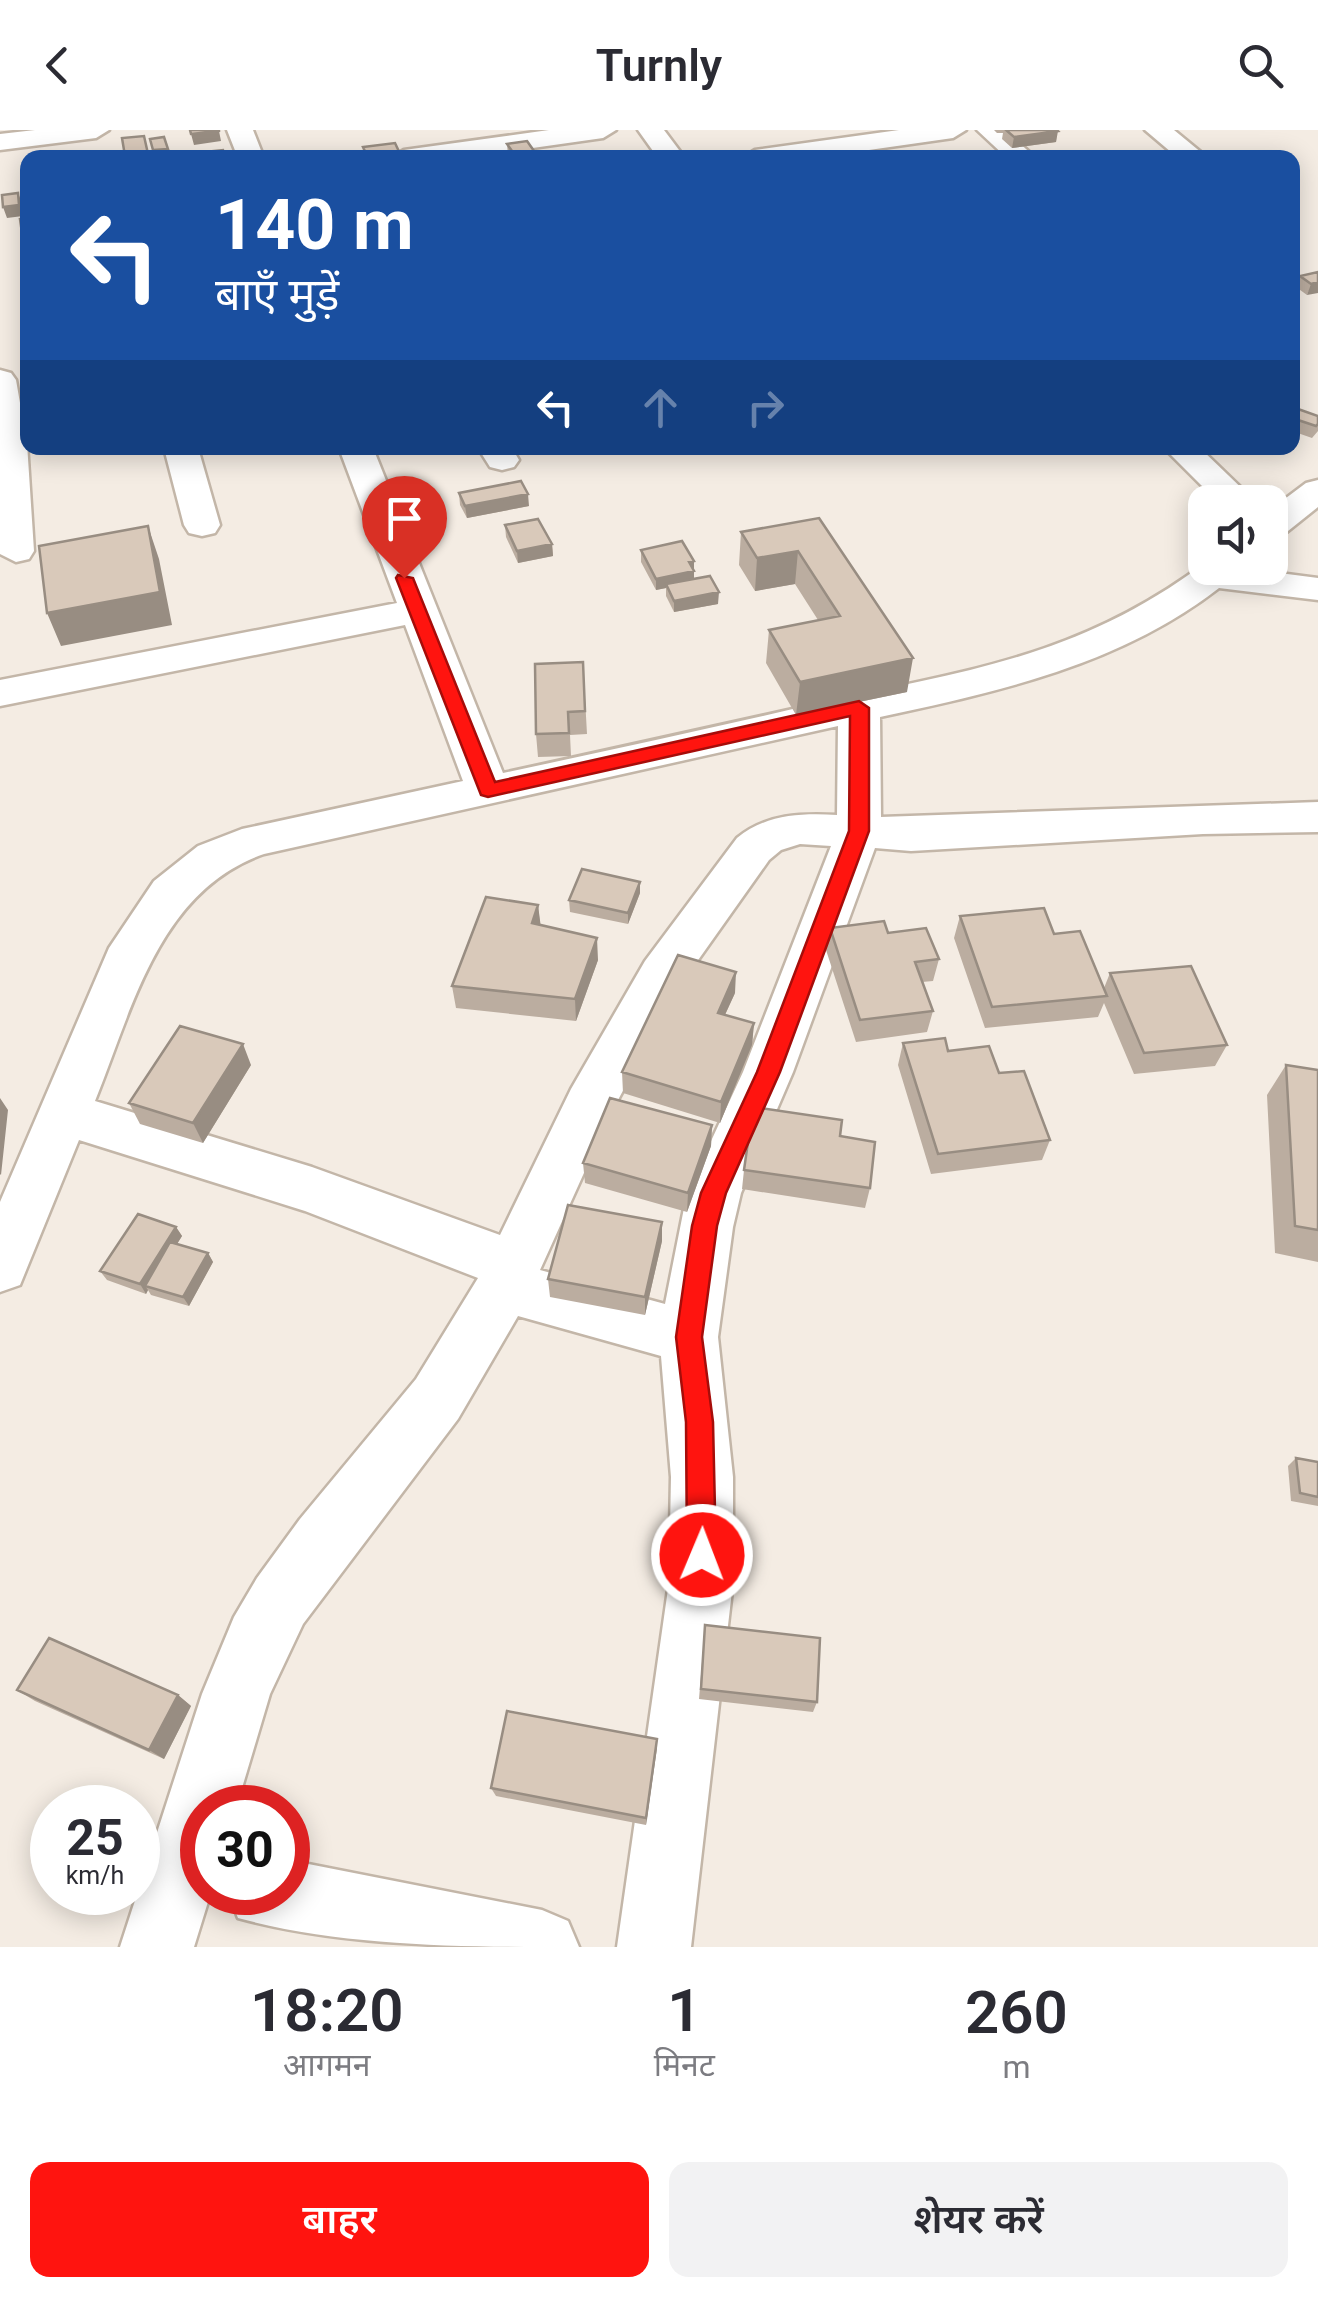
<!DOCTYPE html>
<html lang="hi">
<head>
<meta charset="utf-8">
<style>
  :root { --surface:#fff; --page:#f2f2f3; --text:#2b2b33; --muted:#7c7c81; --accent:#ff140f }
  body { margin:0; font-family:Roboto,"Noto Sans Devanagari",sans-serif; background:var(--page); color:var(--text); height:100vh; display:flex; flex-direction:column; font-size:38px; white-space:nowrap }
  * { box-sizing:border-box; margin:0 }
  p { font-size:32px; color:var(--muted) }
  .icon { flex:none; width:55px; height:55px; fill:none; stroke:currentColor; stroke-width:2; stroke-linecap:round; stroke-linejoin:round }
  .map { position:relative; height:1817px; overflow:hidden }
  .sheet { display:flex; flex-direction:column; background:var(--surface); flex:1 }
  .sheet>* { flex:none }
  .hud { position:absolute; left:20px; top:20px; width:1280px; height:305px; border-radius:20px; box-shadow:0 5px 25px #0003; background:#1a4fa0; color:#fff; overflow:hidden }
  .buttons { position:absolute; left:1188px; top:355px; display:grid; gap:20px }
  .buttons a { display:grid; place-items:center; width:100px; height:100px; border-radius:20px; background:var(--surface); box-shadow:0 5px 25px #0003; font-size:50px }
  .speed { position:absolute; left:30px; top:1655px; display:flex; gap:20px; font-size:50px; font-weight:700; text-align:center }
  .speed>* { display:grid; place-content:center; width:130px; height:130px; border-radius:50%; background:var(--surface); box-shadow:0 5px 25px #0003; line-height:1 }
  .speed small { font-size:25px; font-weight:400 }
  .speed .limit { border:15px solid #d22; background:#fff; color:#111 }
  .pin { position:absolute; display:grid; place-items:center; width:85px; height:85px; color:#fff; margin:-102px -42px; border-radius:50% 50% 50% 0; rotate:-45deg; box-shadow:0 0 10px #0007 }
  .pin .icon { rotate:45deg }
  .me { position:absolute; width:110px; margin:-55px; rotate:1deg; stroke-linejoin:round; filter:drop-shadow(0 0 8px #0008) }
  .turn { display:flex; align-items:center; gap:35px; height:210px; padding:0 30px; font-size:45px }
  .turn .icon { width:130px; height:130px; stroke-width:2.5 }
  .turn b { display:block; font-size:70px; line-height:85px }
  .lanes { display:flex; align-items:center; height:95px; padding:0 30px; background:#0003; justify-content:center; gap:50px; direction:ltr }
  .lanes .off { opacity:.35 }
  .eta { display:flex; justify-content:space-evenly; align-items:center; height:170px; text-align:center }
  .eta b { font-size:60px; font-weight:600; line-height:70px }
  .cta { display:flex; gap:20px; margin-top:auto; padding:20px 30px }
  .cta a { flex:1; height:115px; border-radius:20px; background:var(--accent); color:#fff; font-size:40px; font-weight:600; line-height:115px; text-align:center }
  .cta a+a { background:var(--page); color:var(--text) }
  header { display:flex; justify-content:space-between; align-items:center; height:130px; padding:0 30px; background:var(--surface); font-size:45px; font-weight:600 }
  .map>svg:first-child { display:block }
  .lines { fill:none; stroke-linecap:round; stroke-linejoin:round }
  .street-casing { stroke:#c3b6a8; stroke-width:5 }
  .street { fill:#fff; fill-rule:evenodd }
  .wall { fill:#bbada0 }
  .shaded-wall { fill:#988d82 }
  .building { fill:#d9c9ba; stroke:#988d82; stroke-width:2.5 }
  .route { fill:#ff140f; stroke:#a60d0a; stroke-width:2.5 }
</style>
</head>
<body>
<header><svg class="icon" aria-label="back" viewBox="0 0 24 24"><path d="M15 5l-7 7 7 7"/></svg>Turnly<svg class="icon" aria-label="search" viewBox="0 0 24 24"><circle cx="10" cy="10" r="6"/><path d="M15 15l6 6"/></svg></header>
<div class="map">
<svg width="1318" height="1817" viewBox="0 0 1318 1817">
  <rect width="100%" height="100%" fill="#f4ece3"/>
  <g class="lines">
    <!-- street casing -->
    <g class="street-casing">
      <path id="street" d="M 35,0 L 109,0 L 96,8 L 0,20 L 0,4 Z
        M 227,0 L 253,0 L 264,28 L 238,28 Z
        M 549,0 L 616,0 L 603,8 L 462,28 L 391,28 L 404,20 Z
        M 638,0 L 664,0 L 685,28 L 658,28 Z
        M 899,0 L 966,0 L 953,8 L 813,28 L 742,28 L 755,20 Z
        M 977,0 L 1005,0 L 1036,28 L 1007,28 Z
        M 1145,0 L 1174,0 L 1208,28 L 1178,28 Z
        M 0,240 L 11,243 L 16,250 L 27,313 L 34,421 L 29,429 L 16,432 L 0,424 Z
        M 164,318 L 198,318 L 220,395 L 215,403 L 202,406 L 189,403 L 184,395 Z
        M 339,318 L 373,318 L 503,643 C 607,621 711,598 815,574 C 964,541 1078,528 1205,433 L 1205,438 L 1240,438 L 1318,448 L 1318,470 L 1219,458 C 1120,535 1000,561 880,587 L 881,687 L 1318,672 L 1318,702 L 1203,704 L 911,721 L 875,718 L 793,942 L 741,1063 L 733,1097 L 718,1207 L 733,1347 L 733,1452 L 691,1817 L 617,1817 L 669,1452 L 671,1347 L 661,1226 L 518,1186 L 458,1289 L 303,1494 L 270,1564 L 236,1678 L 202,1678 L 202,1762 L 211,1762 L 194,1817 L 120,1817 L 202,1564 L 234,1487 L 257,1448 L 300,1389 L 416,1249 L 478,1148 L 305,1081 L 79,1010 L 20,1155 L 0,1162 L 0,1072 L 109,818 L 154,751 L 198,716 L 242,699 L 463,651 L 405,495 L 0,576 L 0,550 L 397,473 ZM 838,596 L 837,685 C 802,683 766,684 737,708 L 645,831 L 571,959 L 500,1105 L 312,1037 L 95,971 C 133,877 159,761 264,724 ZM 800,714 L 831,716 L 743,942 L 687,1063 L 665,1174 L 540,1140 L 612,981 L 679,857 L 769,730 L 781,720 Z
        M 478,318 L 512,318 L 519,330 L 514,337 L 502,340 L 490,337 Z
        M 1164,318 L 1200,318 L 1256,372 L 1218,372 Z
        M 1318,350 L 1318,377 L 1283,405 L 1270,408 L 1270,380 L 1306,353 Z
        M 288,1730 L 542,1780 L 568,1791 L 579,1817 C 467,1817 344,1817 238,1788 L 228,1762 L 288,1762 Z"/>
    </g>
    <!-- street -->
    <use href="#street" class="street"/>
  </g>
  <!-- wall -->
  <path class="wall" d="M 994,0 L 1057,0 L 1056,12 L 1012,18 L 1002,9 L 1003,3 L 997,3 Z
    M 507,14 L 539,28 L 510,28 L 508,25 Z
    M 1318,142 L 1307,165 L 1296,157 L 1300,146 Z
    M 1292,284 L 1318,286 L 1318,301 L 1312,308 L 1292,301 Z
    M 459,363 L 529,376 L 467,388 L 460,375 Z
    M 819,388 L 907,562 L 796,585 L 766,533 L 769,500 L 818,490 L 795,454 L 755,461 L 739,435 L 741,402 Z
    M 505,395 L 552,414 L 553,426 L 518,433 L 506,407 Z
    M 641,420 L 694,431 L 694,449 L 718,474 L 674,482 L 666,466 L 666,458 L 656,460 L 641,432 Z
    M 583,532 L 587,604 L 570,605 L 571,626 L 538,627 L 536,604 Z
    M 640,763 L 628,794 L 570,782 L 569,770 Z
    M 538,775 L 540,795 L 598,830 L 576,891 L 456,878 L 452,856 Z
    M 960,786 L 1054,804 L 1104,858 L 1110,843 L 1227,915 L 1215,936 L 1134,944 L 1104,873 L 1098,887 L 985,898 L 954,808 Z
    M 830,798 L 888,803 L 939,829 L 933,851 L 922,852 L 933,881 L 927,902 L 856,912 L 826,820 Z
    M 735,863 L 725,885 L 754,893 L 752,915 L 720,993 L 623,963 L 622,942 Z
    M 903,913 L 948,921 L 999,943 L 1050,1010 L 1042,1030 L 931,1044 L 898,935 Z
    M 251,935 L 203,1013 L 140,994 L 129,973 Z
    M 1286,935 L 1318,940 L 1318,1132 L 1275,1123 L 1267,965 Z
    M 712,995 L 711,1016 L 687,1082 L 585,1053 L 583,1033 Z
    M 840,1006 L 870,1058 L 865,1078 L 742,1059 L 744,1040 Z
    M 662,1092 L 662,1111 L 645,1185 L 550,1167 L 548,1149 Z
    M 176,1097 L 182,1106 L 177,1114 L 208,1123 L 213,1132 L 189,1176 L 151,1165 L 148,1160 L 146,1164 L 107,1150 L 100,1141 Z
    M 1296,1328 L 1318,1332 L 1318,1376 L 1291,1371 L 1288,1336 Z
    M 705,1495 L 817,1572 L 813,1582 L 699,1569 Z
    M 17,1560 L 178,1565 L 191,1576 L 164,1629 L 35,1571 Z
    M 657,1609 L 646,1695 L 496,1666 L 491,1658 Z"/>
  <!-- shaded-wall -->
  <path class="shaded-wall" d="M 219,1 L 221,11 L 194,15 L 191,4 Z
    M 1058,1 L 1056,12 L 1012,18 L 1014,7 Z
    M 144,6 L 149,28 L 126,28 L 125,26 Z
    M 168,19 L 170,28 L 155,28 L 153,20 Z
    M 18,63 L 22,73 L 23,86 L 7,88 L 3,77 Z
    M 28,95 L 28,106 L 25,106 L 21,96 Z
    M 1318,152 L 1318,163 L 1307,165 L 1311,154 Z
    M 528,364 L 529,376 L 467,388 L 465,376 Z
    M 148,396 L 159,429 L 172,495 L 61,516 L 47,483 Z
    M 552,414 L 553,426 L 518,433 L 517,421 Z
    M 798,421 L 795,454 L 755,461 L 757,428 Z
    M 694,431 L 694,453 L 666,454 L 666,458 L 656,460 L 656,449 Z
    M 719,462 L 718,474 L 674,482 L 674,471 Z
    M 913,528 L 907,562 L 796,585 L 800,552 Z
    M 640,752 L 640,763 L 628,794 L 628,783 Z
    M 538,775 L 541,798 L 532,793 Z
    M 597,808 L 598,830 L 576,891 L 575,869 Z
    M 736,842 L 735,863 L 716,904 L 718,883 Z
    M 754,893 L 752,915 L 720,993 L 721,972 Z
    M 243,914 L 251,935 L 203,1013 L 193,993 Z
    M 0,968 L 8,980 L 1,1045 L 0,1044 Z
    M 712,995 L 711,1016 L 687,1082 L 688,1063 Z
    M 662,1092 L 662,1111 L 645,1185 L 645,1167 Z
    M 176,1097 L 182,1106 L 150,1157 L 145,1156 L 148,1160 L 146,1164 L 140,1154 Z
    M 208,1123 L 213,1132 L 189,1176 L 183,1167 Z
    M 178,1565 L 191,1576 L 164,1629 L 149,1620 Z
    M 657,1609 L 657,1618 L 646,1695 L 646,1688 Z"/>
  <!-- building -->
  <path class="building" d="M 190,0 L 219,0 L 219,1 L 191,4 Z
    M 1006,0 L 1057,0 L 1058,1 L 1014,7 Z
    M 144,6 L 148,24 L 125,26 L 122,8 Z
    M 164,7 L 168,19 L 153,20 L 150,9 Z
    M 527,11 L 539,28 L 517,28 L 507,14 Z
    M 395,13 L 402,28 L 368,28 L 363,17 Z
    M 223,20 L 225,28 L 204,28 L 203,22 Z
    M 18,63 L 19,75 L 3,77 L 2,65 Z
    M 28,88 L 28,95 L 21,96 L 20,89 Z
    M 1318,142 L 1318,152 L 1311,154 L 1300,146 Z
    M 1298,279 L 1318,286 L 1318,294 L 1316,296 L 1292,288 L 1292,284 Z
    M 521,351 L 528,364 L 465,376 L 459,363 Z
    M 819,388 L 913,528 L 800,552 L 769,500 L 840,486 L 798,421 L 757,428 L 741,402 Z
    M 538,389 L 552,414 L 517,421 L 505,395 Z
    M 148,396 L 160,462 L 47,483 L 39,416 Z
    M 682,411 L 694,431 L 689,432 L 694,441 L 656,449 L 641,420 Z
    M 710,446 L 719,462 L 674,471 L 666,454 Z
    M 583,532 L 585,581 L 568,582 L 569,603 L 536,604 L 535,534 Z
    M 582,739 L 640,752 L 628,783 L 569,770 Z
    M 486,767 L 538,775 L 532,793 L 597,808 L 575,869 L 452,856 Z
    M 1044,778 L 1054,804 L 1080,801 L 1107,866 L 992,877 L 960,786 Z
    M 884,791 L 888,803 L 926,798 L 939,829 L 915,832 L 933,881 L 860,890 L 830,798 Z
    M 678,825 L 736,842 L 718,883 L 754,893 L 721,972 L 622,942 Z
    M 1191,836 L 1227,915 L 1144,923 L 1110,843 Z
    M 180,896 L 243,914 L 193,993 L 129,973 Z
    M 945,908 L 948,921 L 989,916 L 999,943 L 1024,941 L 1050,1010 L 938,1024 L 903,913 Z
    M 1286,935 L 1318,940 L 1318,1100 L 1295,1096 Z
    M 610,968 L 712,995 L 688,1063 L 583,1033 Z
    M 753,977 L 842,990 L 840,1006 L 875,1012 L 870,1058 L 744,1040 Z
    M 568,1075 L 662,1092 L 645,1167 L 548,1149 Z
    M 138,1084 L 176,1097 L 140,1154 L 100,1141 Z
    M 170,1112 L 208,1123 L 183,1167 L 145,1156 Z
    M 1296,1328 L 1318,1332 L 1318,1367 L 1300,1363 Z
    M 705,1495 L 820,1508 L 817,1572 L 701,1559 Z
    M 49,1508 L 178,1565 L 149,1620 L 17,1560 Z
    M 507,1581 L 657,1609 L 646,1688 L 491,1658 Z"/>
  <!-- route -->
  <path class="route" d="M 398,445 L 413,448 L 495,652 L 859,571 L 869,578 L 869,701 L 780,942 L 726,1063 L 717,1096 L 702,1207 L 713,1292 L 716,1425 L 712,1435 L 702,1439 L 691,1435 L 687,1425 L 686,1292 L 676,1207 L 692,1096 L 701,1063 L 757,942 L 849,701 L 850,586 L 488,667 L 481,665 L 396,448 Z"/>
</svg>
<div class="buttons">
<a><svg class="icon" aria-label="sound" viewBox="0 0 24 24"><path d="M4 9h4l5-4v14l-5-4H4zM17 9q2 3 0 6"/></svg></a>
</div>
<div class="speed"><div>25<small>km/h</small></div><div class="limit">30</div></div>
<div class="pin" style="left:404px;top:448px;background:#d93025"><svg class="icon" aria-label="arrive" viewBox="0 0 24 24"><path d="M6 21V4h12l-3 4 3 4H6"/></svg></div>
<svg class="me" style="left:702px;top:1425px" viewBox="-20 -20 40 40"><circle r="17" fill="#ff140f" stroke="#fff" stroke-width="3"/><path d="M0-11L8 9 0 5-8 9z" fill="#fff"/></svg>
<div class="hud">
<div class="turn"><svg class="icon" aria-label="left" viewBox="0 0 24 24"><path d="M17 20v-9H6M10 6l-5 5 5 5"/></svg><div><b>140 m</b>बाएँ मुड़ें</div></div>
<div class="lanes"><svg class="icon" aria-label="left" viewBox="0 0 24 24"><path d="M17 20v-9H6M10 6l-5 5 5 5"/></svg><svg class="icon off" aria-label="ahead" viewBox="0 0 24 24"><path d="M12 20V5M6 11l6-6 6 6"/></svg><svg class="icon off" aria-label="right" viewBox="0 0 24 24"><path d="M7 20v-9h11M14 6l5 5-5 5"/></svg></div>
</div>
</div>
<section class="sheet">
<div class="eta">
<div><b>18:20</b><p>आगमन</p></div>
<div><b>1</b><p>मिनट</p></div>
<div><b>260</b><p>m</p></div>
</div>
<div class="cta"><a>बाहर</a><a>शेयर करें</a></div>
</section>
</body>
</html>
